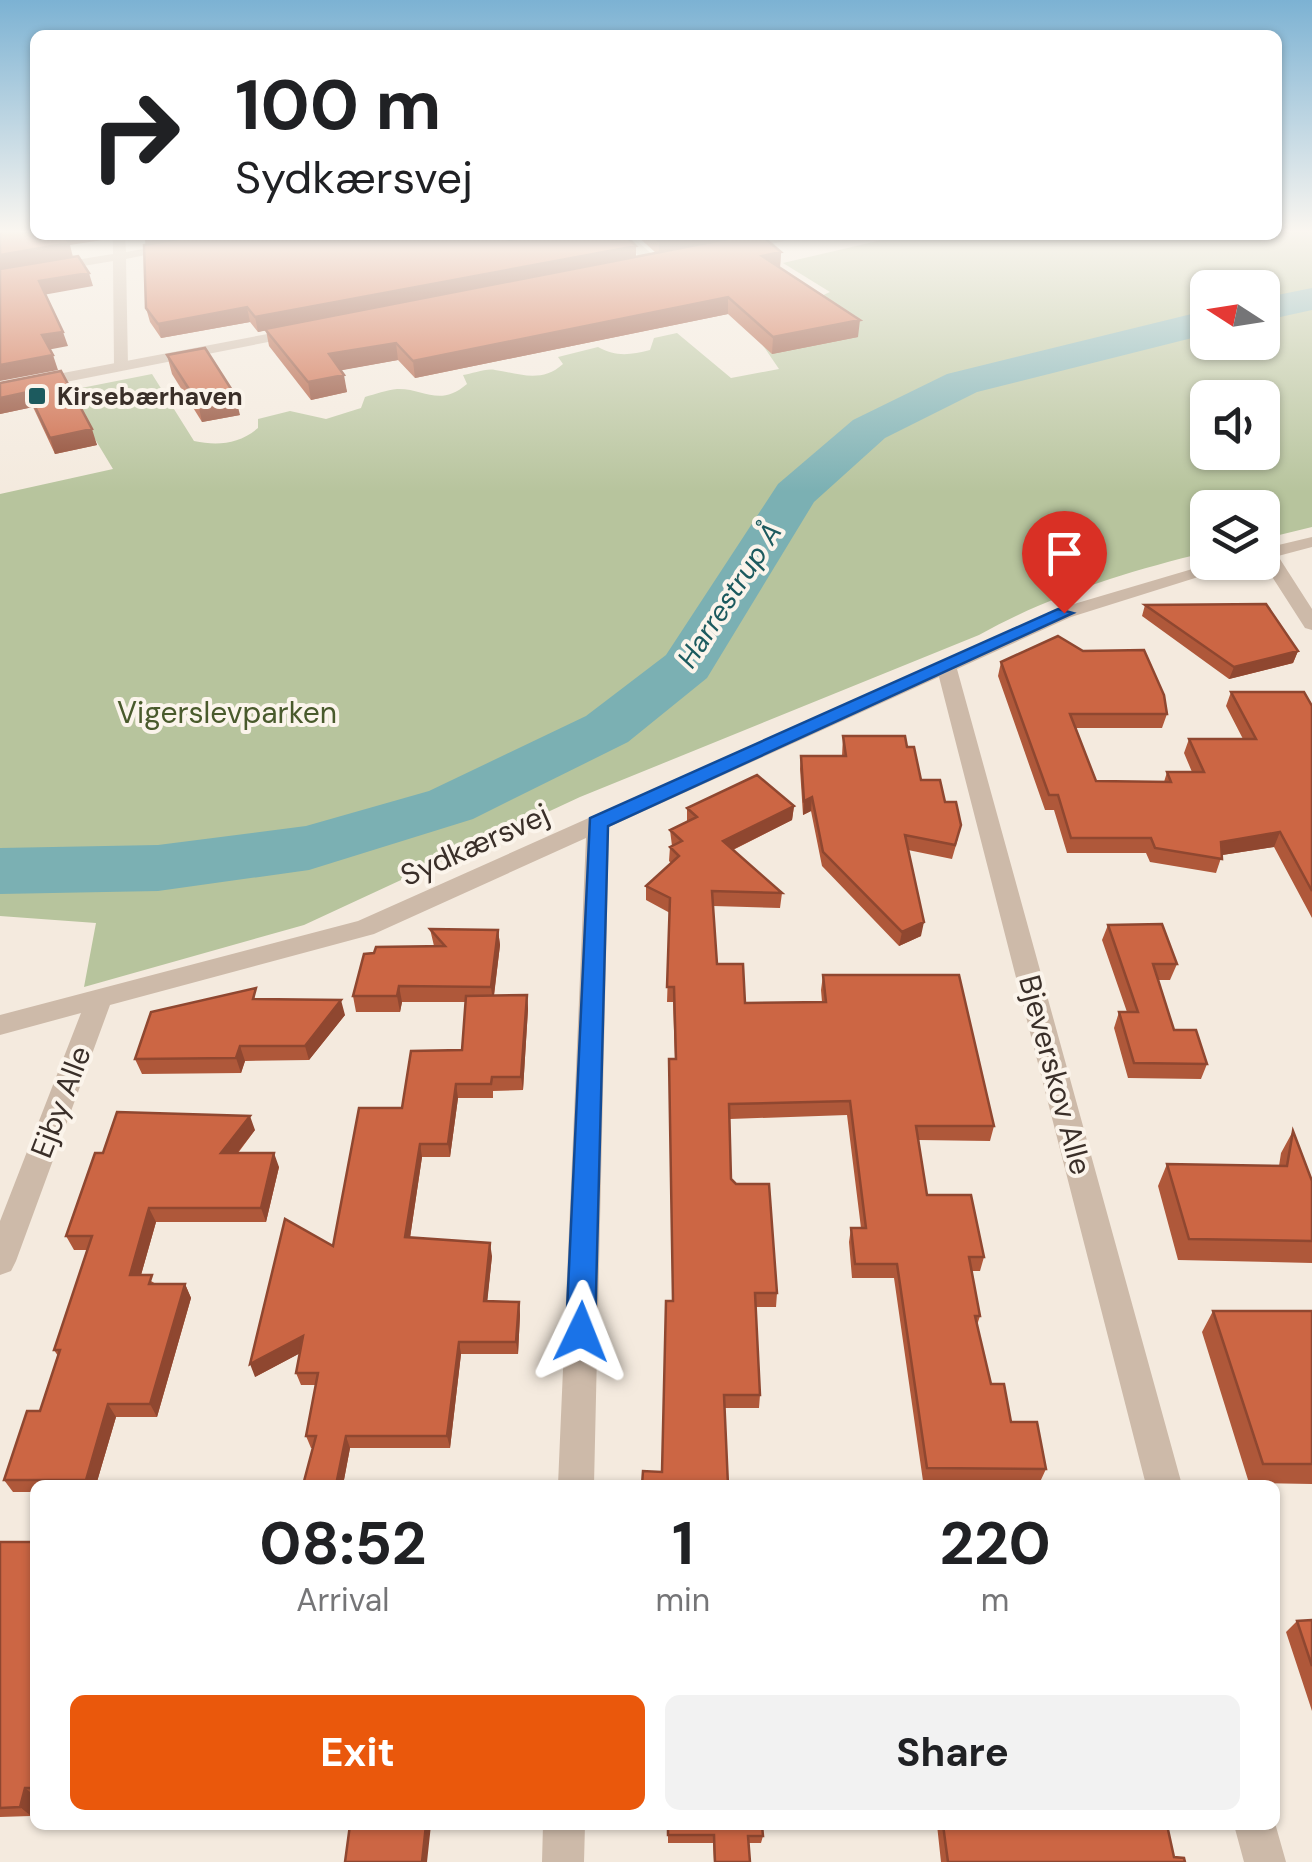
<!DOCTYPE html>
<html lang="en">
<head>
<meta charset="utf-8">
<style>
  :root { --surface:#fff; --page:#f2f2f2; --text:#202124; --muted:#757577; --accent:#ea580c }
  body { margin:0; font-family:"DM Sans",sans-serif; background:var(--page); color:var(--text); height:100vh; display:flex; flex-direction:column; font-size:38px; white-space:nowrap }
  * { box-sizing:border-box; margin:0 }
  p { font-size:32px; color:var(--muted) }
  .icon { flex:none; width:55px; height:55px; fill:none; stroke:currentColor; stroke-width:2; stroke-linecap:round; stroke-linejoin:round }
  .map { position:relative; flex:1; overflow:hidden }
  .drawer { position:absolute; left:30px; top:1480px; width:1250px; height:350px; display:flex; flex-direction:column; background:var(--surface); border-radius:15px; box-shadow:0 2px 8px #0004 }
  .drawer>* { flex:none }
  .guide { position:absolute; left:30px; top:30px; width:1252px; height:210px; border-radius:15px; box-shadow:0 2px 8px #0004; background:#fff; color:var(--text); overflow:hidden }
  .needle { width:65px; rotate:282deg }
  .tools { position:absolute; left:1190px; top:270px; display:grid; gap:20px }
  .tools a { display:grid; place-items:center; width:90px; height:90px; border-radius:15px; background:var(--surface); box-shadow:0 2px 8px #0004; font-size:50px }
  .pin { position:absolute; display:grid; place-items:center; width:85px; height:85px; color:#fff; margin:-102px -42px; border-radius:50% 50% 50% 0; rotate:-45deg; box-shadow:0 0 10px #0007 }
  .pin .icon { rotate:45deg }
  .me { position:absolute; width:110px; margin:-55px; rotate:2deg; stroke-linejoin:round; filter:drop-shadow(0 0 8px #0008) }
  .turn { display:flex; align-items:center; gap:35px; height:210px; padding:0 40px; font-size:45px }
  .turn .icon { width:130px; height:130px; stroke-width:2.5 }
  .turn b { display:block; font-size:70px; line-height:85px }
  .eta { display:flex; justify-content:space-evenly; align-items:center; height:170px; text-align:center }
  .eta b { font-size:60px; font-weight:700; line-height:70px }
  .action { display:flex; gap:20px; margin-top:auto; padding:20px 40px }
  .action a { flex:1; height:115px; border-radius:15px; background:var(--accent); color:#fff; font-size:40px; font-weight:700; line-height:115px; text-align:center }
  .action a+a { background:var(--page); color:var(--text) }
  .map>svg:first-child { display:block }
  .green { fill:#b7c49d; fill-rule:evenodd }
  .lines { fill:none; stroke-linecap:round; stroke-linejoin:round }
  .river { fill:#7bb0b3; fill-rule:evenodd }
  .minor { fill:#cdbaa9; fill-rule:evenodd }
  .tertiary { fill:#cdbaa9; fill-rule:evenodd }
  .wall { fill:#af583a }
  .shaded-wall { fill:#8f4730 }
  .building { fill:#c64; stroke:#8f4730; stroke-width:2.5 }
  .route { fill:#1a73e8; stroke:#114b97; stroke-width:2.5 }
  .poi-dot { fill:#1c5a5e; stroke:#fbf4eb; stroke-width:4 }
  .labels { text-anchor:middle; stroke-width:8; stroke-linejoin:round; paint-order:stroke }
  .far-poi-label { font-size:25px; font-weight:bold; fill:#3a2f29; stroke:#fbf4eb; text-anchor:start }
  .far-water-label { font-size:28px; font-style:italic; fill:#1c5a5e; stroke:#fbf4eb }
  .park-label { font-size:30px; fill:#495a2c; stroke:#fbf4eb }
  .street-label { font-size:30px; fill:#3a2f29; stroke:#fbf4eb }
</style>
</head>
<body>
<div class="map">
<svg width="1312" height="1862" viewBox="0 0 1312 1862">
  <rect width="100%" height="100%" fill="#f4eade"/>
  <!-- green -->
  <path class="green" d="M 1278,231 L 1312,231 L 1312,527 L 1263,539 L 1262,508 L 1208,508 L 1207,552 C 1126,572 1053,594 979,635 L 580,797 L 304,925 L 84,987 L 96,923 L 0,916 L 0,494 L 113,469 L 66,391 L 152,374 L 194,441 C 218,446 239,444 258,428 L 258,419 L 290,411 L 326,419 L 361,408 L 365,397 C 375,394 387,390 397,389 C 424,388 439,408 467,384 L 463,375 C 472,374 486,368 495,370 C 518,373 541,384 563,364 L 558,357 L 598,347 C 616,357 630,355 650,350 L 654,338 L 677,333 L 731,378 L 779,369 L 751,328 L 830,292 L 783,263 L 903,235 L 1278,235 ZM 1208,288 L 1262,288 L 1262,342 L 1208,342 ZM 1208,398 L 1262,398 L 1262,452 L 1208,452 Z"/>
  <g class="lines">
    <!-- river -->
    <path class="river" d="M 1312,288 L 1312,310 L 1262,321 L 1262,298 Z
      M 1208,310 L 1208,334 L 977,392 L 885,438 L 814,502 L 707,678 L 628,742 L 473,819 L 309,870 L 158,891 L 0,894 L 0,848 L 158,845 L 306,826 L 429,791 L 586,716 L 666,655 L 778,484 L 853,420 L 947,374 Z"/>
    <!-- minor -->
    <path class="minor" d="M 113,235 L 125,235 L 126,252 L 178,243 L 184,247 L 126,259 L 128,366 L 121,370 L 114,366 L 113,261 L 0,280 L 0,272 L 113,254 Z
      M 617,235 L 630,235 L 660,261 L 660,267 L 650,267 Z
      M 1312,537 L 1312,547 L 1278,556 L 1312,609 L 1312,630 L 1305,628 L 1262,561 L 1262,549 Z
      M 1216,562 L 1246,562 L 1071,617 L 957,669 L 1182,1485 L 1146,1485 L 939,677 L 609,827 L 594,1485 L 558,1485 L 586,838 L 374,934 L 110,1005 L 16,1261 L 11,1271 L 0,1275 L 0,1221 L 81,1013 L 0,1035 L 0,1015 L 358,921 L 1057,609 Z
      M 543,1825 L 585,1825 L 584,1862 L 542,1862 Z
      M 1234,1825 L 1275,1823 L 1286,1862 L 1244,1862 Z"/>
    <!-- tertiary -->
    <path class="tertiary" d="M 784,235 L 807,235 L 737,253 L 731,249 Z
      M 299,328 L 306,332 L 304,335 L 0,395 L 0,385 Z"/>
  </g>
  <!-- wall -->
  <path class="wall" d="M 144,235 L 625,235 L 636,257 L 656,253 L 636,235 L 761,235 L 781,252 L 780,267 L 858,337 L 772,354 L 728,314 L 415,378 L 398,360 L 341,370 L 347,392 L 311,400 L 269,346 L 266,330 L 258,332 L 250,322 L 161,338 L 150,322 L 146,308 L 146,245 Z
    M 167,355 L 240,415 L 202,422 L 172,374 Z
    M 61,371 L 97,445 L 55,454 L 33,407 L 0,414 L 0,383 Z
    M 1145,605 L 1298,651 L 1293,663 L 1229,679 L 1142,616 Z
    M 1001,662 L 1167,714 L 1162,728 L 1076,728 L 1096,781 L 1164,782 L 1167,772 L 1192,772 L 1184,753 L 1189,739 L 1243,739 L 1226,706 L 1231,692 L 1312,706 L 1312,918 L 1274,847 L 1222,855 L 1216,873 L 1150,862 L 1146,853 L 1067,853 L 1054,810 L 1045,810 L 998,676 Z
    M 843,736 L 907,747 L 921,780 L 945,802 L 958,838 L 952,859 L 908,850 L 921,936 L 899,946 L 822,866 L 811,811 L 803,815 L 800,769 L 801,756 L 842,756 Z
    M 794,806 L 792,820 L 733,850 L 782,893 L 780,908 L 713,906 L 717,964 L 745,1003 L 822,1002 L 821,990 L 823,975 L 994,1126 L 990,1141 L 918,1140 L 927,1195 L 984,1257 L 980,1271 L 972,1271 L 980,1316 L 977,1325 L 991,1384 L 1011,1422 L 1046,1469 L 1040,1482 L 923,1481 L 894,1278 L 852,1278 L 849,1242 L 851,1228 L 861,1228 L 847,1115 L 730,1119 L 731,1179 L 777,1293 L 776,1307 L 756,1307 L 760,1395 L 759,1408 L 725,1408 L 662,1472 L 672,1301 L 675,1059 L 673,1002 L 667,1002 L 670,913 L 646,900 L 646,886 L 671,863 L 669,861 L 670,847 L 672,846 L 670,830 L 687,822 L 687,808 Z
    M 1108,925 L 1177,964 L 1170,980 L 1158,980 L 1174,1030 L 1207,1064 L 1201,1079 L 1128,1078 L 1114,1028 L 1119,1012 L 1127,1012 L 1102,940 Z
    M 430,929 L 498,930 L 500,945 L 494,996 L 527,995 L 528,1009 L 523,1090 L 493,1091 L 493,1098 L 458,1098 L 450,1157 L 422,1157 L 410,1238 L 492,1256 L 487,1301 L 519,1302 L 520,1315 L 518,1354 L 461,1354 L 450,1448 L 350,1448 L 343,1485 L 303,1485 L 313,1448 L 311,1448 L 306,1436 L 316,1385 L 301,1385 L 296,1373 L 300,1353 L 255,1377 L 333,1246 L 402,1108 L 462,1050 L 466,1002 L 402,1002 L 400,1012 L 356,1012 L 353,996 L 434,946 Z
    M 259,999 L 345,1015 L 309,1060 L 245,1061 L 241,1073 L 142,1074 L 135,1059 Z
    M 255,1130 L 238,1153 L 279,1167 L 266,1222 L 156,1222 L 141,1275 L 156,1284 L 185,1284 L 191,1298 L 157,1417 L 116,1417 L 96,1485 L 35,1485 L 35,1492 L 13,1492 L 4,1480 L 40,1411 L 58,1356 L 54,1350 L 88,1250 L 74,1250 L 66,1236 L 103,1153 Z
    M 1293,1131 L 1312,1181 L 1312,1263 L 1178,1260 L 1158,1186 L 1167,1164 L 1279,1166 L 1281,1153 Z
    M 1213,1311 L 1312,1311 L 1312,1484 L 1249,1483 L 1202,1332 Z
    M 0,1542 L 35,1542 L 35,1802 L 31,1816 L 0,1817 Z
    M 1312,1620 L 1312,1711 L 1286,1632 L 1297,1621 Z
    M 668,1825 L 763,1836 L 761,1843 L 749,1843 L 750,1862 L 714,1862 L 713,1843 L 668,1843 Z
    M 937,1825 L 1167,1825 L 1174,1857 L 1185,1862 L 941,1862 Z"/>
  <!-- shaded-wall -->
  <path class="shaded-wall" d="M 63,235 L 111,235 L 109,239 L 70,245 L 73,257 L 0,269 L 0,255 Z
    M 144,235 L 204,235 L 146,245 Z
    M 498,235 L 542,235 L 499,248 Z
    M 693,235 L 747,235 L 659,255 L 659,241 Z
    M 636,246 L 636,259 L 258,332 L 255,317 Z
    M 781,252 L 780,268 L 762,256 Z
    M 89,273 L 93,286 L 43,295 L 39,281 Z
    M 728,297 L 728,314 L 415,378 L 413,361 Z
    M 247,307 L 250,322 L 161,338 L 158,324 Z
    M 860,320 L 858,337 L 772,354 L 773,337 Z
    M 63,332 L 68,346 L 47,350 L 42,335 Z
    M 396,343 L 398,360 L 332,372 L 329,354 Z
    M 53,355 L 58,370 L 0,381 L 0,365 Z
    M 344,375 L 347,392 L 311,400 L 308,382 Z
    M 28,392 L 33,407 L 0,414 L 0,398 Z
    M 235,395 L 240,415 L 202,422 L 198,403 Z
    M 92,429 L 97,445 L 55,454 L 50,438 Z
    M 1298,651 L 1293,663 L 1229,679 L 1234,667 Z
    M 812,797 L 811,811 L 803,815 L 804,801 Z
    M 794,806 L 792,820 L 722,855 L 723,841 Z
    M 1280,832 L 1274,847 L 1216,856 L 1221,842 Z
    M 924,922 L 921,936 L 899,946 L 902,932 Z
    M 498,930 L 500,945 L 493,1002 L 491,987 Z
    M 399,986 L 402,1002 L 400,1012 L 397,996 Z
    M 527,995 L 528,1009 L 523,1090 L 521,1077 Z
    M 341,1000 L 345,1015 L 309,1060 L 305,1046 Z
    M 240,1046 L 245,1061 L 241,1073 L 236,1058 Z
    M 456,1084 L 458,1098 L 450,1157 L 448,1144 Z
    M 250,1116 L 255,1130 L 226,1167 L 221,1153 Z
    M 420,1144 L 422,1157 L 408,1251 L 405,1237 Z
    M 274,1153 L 279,1167 L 266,1222 L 261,1208 Z
    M 149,1208 L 156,1222 L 137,1289 L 130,1275 Z
    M 490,1243 L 492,1256 L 486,1314 L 484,1301 Z
    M 185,1284 L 191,1298 L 157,1417 L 150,1404 Z
    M 519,1302 L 520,1315 L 518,1354 L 516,1342 Z
    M 303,1336 L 308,1349 L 255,1377 L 250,1364 Z
    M 459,1342 L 461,1354 L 450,1448 L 447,1436 Z
    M 108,1404 L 116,1417 L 96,1485 L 89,1485 L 86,1480 Z
    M 346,1436 L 350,1448 L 343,1485 L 336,1485 Z
    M 25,1788 L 35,1796 L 35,1802 L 31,1816 L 20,1807 Z
    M 426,1825 L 431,1825 L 427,1862 L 422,1862 Z"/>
  <!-- building -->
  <path class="building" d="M 0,231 L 35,231 L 35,235 L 64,235 L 69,243 L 0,255 Z
    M 201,235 L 499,235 L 509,240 L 536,235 L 625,235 L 636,246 L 255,317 L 247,307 L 158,324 L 146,308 L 144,245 Z
    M 651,235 L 693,235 L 659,241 Z
    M 748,235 L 761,235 L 781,252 L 762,256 L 860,320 L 773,337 L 728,297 L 413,361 L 396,343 L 329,354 L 344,375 L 308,382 L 265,329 Z
    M 78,256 L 89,273 L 39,281 L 63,332 L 42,335 L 53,355 L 0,365 L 0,269 Z
    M 205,348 L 235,395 L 198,403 L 167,355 Z
    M 61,371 L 92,429 L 50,438 L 28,392 L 0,398 L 0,383 Z
    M 1266,604 L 1298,651 L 1234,667 L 1145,605 Z
    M 1058,636 L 1083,651 L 1144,650 L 1164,695 L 1167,714 L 1070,714 L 1096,781 L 1171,782 L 1167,772 L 1204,772 L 1189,739 L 1256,739 L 1231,692 L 1304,692 L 1312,706 L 1312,891 L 1280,832 L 1221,842 L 1222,859 L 1155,848 L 1151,838 L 1071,838 L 1058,795 L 1049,795 L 1001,662 Z
    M 843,736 L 905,736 L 907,747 L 914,747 L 921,780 L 940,780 L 945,802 L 956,802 L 961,825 L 955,845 L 905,835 L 924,922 L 902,932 L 823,852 L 812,797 L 804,801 L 801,756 L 846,756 Z
    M 757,775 L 794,806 L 723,841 L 782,893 L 712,891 L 717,964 L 743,964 L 745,1003 L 826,1002 L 823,975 L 959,975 L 994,1126 L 916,1126 L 927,1195 L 971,1195 L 984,1257 L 969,1257 L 980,1316 L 975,1316 L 991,1384 L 1004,1384 L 1011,1422 L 1037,1422 L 1046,1469 L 927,1468 L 897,1264 L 855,1264 L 851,1228 L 866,1228 L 850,1101 L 729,1104 L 731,1179 L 736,1184 L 769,1184 L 777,1293 L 755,1293 L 760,1395 L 724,1395 L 728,1485 L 642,1485 L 643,1471 L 662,1472 L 666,1301 L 673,1301 L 669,1059 L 676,1059 L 674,987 L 667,987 L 670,898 L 646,886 L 679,856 L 670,847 L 682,841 L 670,830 L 697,817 L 687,808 Z
    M 1162,924 L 1177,964 L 1153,964 L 1174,1030 L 1196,1030 L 1207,1064 L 1134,1063 L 1119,1012 L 1138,1012 L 1108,925 Z
    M 430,929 L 498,930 L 491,987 L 399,986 L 397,996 L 353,996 L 364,954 L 374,953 L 376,947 L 445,946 Z
    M 256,988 L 253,999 L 341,1000 L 305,1046 L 240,1046 L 236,1058 L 135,1059 L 151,1012 Z
    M 527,995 L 521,1077 L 492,1077 L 491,1084 L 456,1084 L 448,1144 L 420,1144 L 405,1237 L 490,1243 L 484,1301 L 519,1302 L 516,1342 L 459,1342 L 447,1436 L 346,1436 L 336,1485 L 303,1485 L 316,1436 L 306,1436 L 318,1373 L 296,1373 L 303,1336 L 250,1364 L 285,1219 L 333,1246 L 359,1108 L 402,1108 L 411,1051 L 462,1050 L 466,996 Z
    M 117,1112 L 250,1116 L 221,1153 L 274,1153 L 261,1208 L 149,1208 L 130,1275 L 152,1275 L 149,1284 L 185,1284 L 150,1404 L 108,1404 L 86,1480 L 4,1480 L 27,1411 L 40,1411 L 60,1350 L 54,1350 L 92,1236 L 66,1236 L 95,1153 L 103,1153 Z
    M 1293,1131 L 1312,1181 L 1312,1241 L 1189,1239 L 1167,1164 L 1287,1166 Z
    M 1213,1311 L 1312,1311 L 1312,1464 L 1263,1464 Z
    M 0,1542 L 35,1542 L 35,1788 L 25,1788 L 20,1807 L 0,1808 Z
    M 1312,1620 L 1312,1666 L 1297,1621 Z
    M 350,1825 L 426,1825 L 422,1862 L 345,1862 Z
    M 668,1825 L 762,1825 L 763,1836 L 748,1836 L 750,1862 L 715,1862 L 714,1835 L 668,1835 Z
    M 943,1825 L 1167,1825 L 1174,1857 L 1184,1858 L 1185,1862 L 948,1862 Z"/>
  <!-- sky -->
  <linearGradient id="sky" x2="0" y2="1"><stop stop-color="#7cb2d3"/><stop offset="0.47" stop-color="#faf6f0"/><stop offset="1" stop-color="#faf6f0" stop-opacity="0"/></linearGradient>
  <rect width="1312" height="492" fill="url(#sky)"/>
  <!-- route -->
  <path class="route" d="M 1058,609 L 1073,613 L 608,826 L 595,1332 L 591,1342 L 581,1346 L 570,1342 L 566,1332 L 590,818 Z"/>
  <!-- markers -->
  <rect class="poi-dot" x="27" y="386" width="20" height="20" rx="5"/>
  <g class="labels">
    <!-- far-poi labels -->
    <g class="far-poi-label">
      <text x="57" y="405">Kirsebærhaven</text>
    </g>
    <!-- far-water labels -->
    <g class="far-water-label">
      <text transform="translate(729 595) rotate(-57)" y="10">Harrestrup Å</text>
    </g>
    <!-- park labels -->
    <g class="park-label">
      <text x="227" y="723">Vigerslevparken</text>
    </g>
    <!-- street labels -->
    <g class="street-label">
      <text transform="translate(475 845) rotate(-24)" y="10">Sydkærsvej</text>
      <text transform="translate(1055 1075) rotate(75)" y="10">Bjeverskov Alle</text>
      <text transform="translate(61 1102) rotate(-69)" y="10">Ejby Alle</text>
    </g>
  </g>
</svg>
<div class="tools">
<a><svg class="needle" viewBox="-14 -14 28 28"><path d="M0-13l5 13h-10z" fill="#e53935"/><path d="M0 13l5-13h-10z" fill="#757577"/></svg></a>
<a><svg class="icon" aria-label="sound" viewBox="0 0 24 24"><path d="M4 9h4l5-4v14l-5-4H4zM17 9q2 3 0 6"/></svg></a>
<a><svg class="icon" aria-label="layers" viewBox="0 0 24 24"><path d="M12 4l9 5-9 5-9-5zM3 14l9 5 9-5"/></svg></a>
</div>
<div class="pin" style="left:1064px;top:613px;background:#d93025"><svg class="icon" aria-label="arrive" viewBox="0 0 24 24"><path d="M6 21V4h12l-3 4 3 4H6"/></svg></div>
<svg class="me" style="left:581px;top:1332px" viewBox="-20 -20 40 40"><path d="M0-17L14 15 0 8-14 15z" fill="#1a73e8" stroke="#fff" stroke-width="4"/></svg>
<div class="guide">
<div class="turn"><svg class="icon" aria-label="right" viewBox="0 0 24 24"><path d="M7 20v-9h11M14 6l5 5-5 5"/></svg><div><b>100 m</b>Sydkærsvej</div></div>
</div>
<section class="drawer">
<div class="eta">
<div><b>08:52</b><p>Arrival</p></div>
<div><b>1</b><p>min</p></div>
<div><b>220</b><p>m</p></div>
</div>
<div class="action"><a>Exit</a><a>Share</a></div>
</section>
</div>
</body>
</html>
